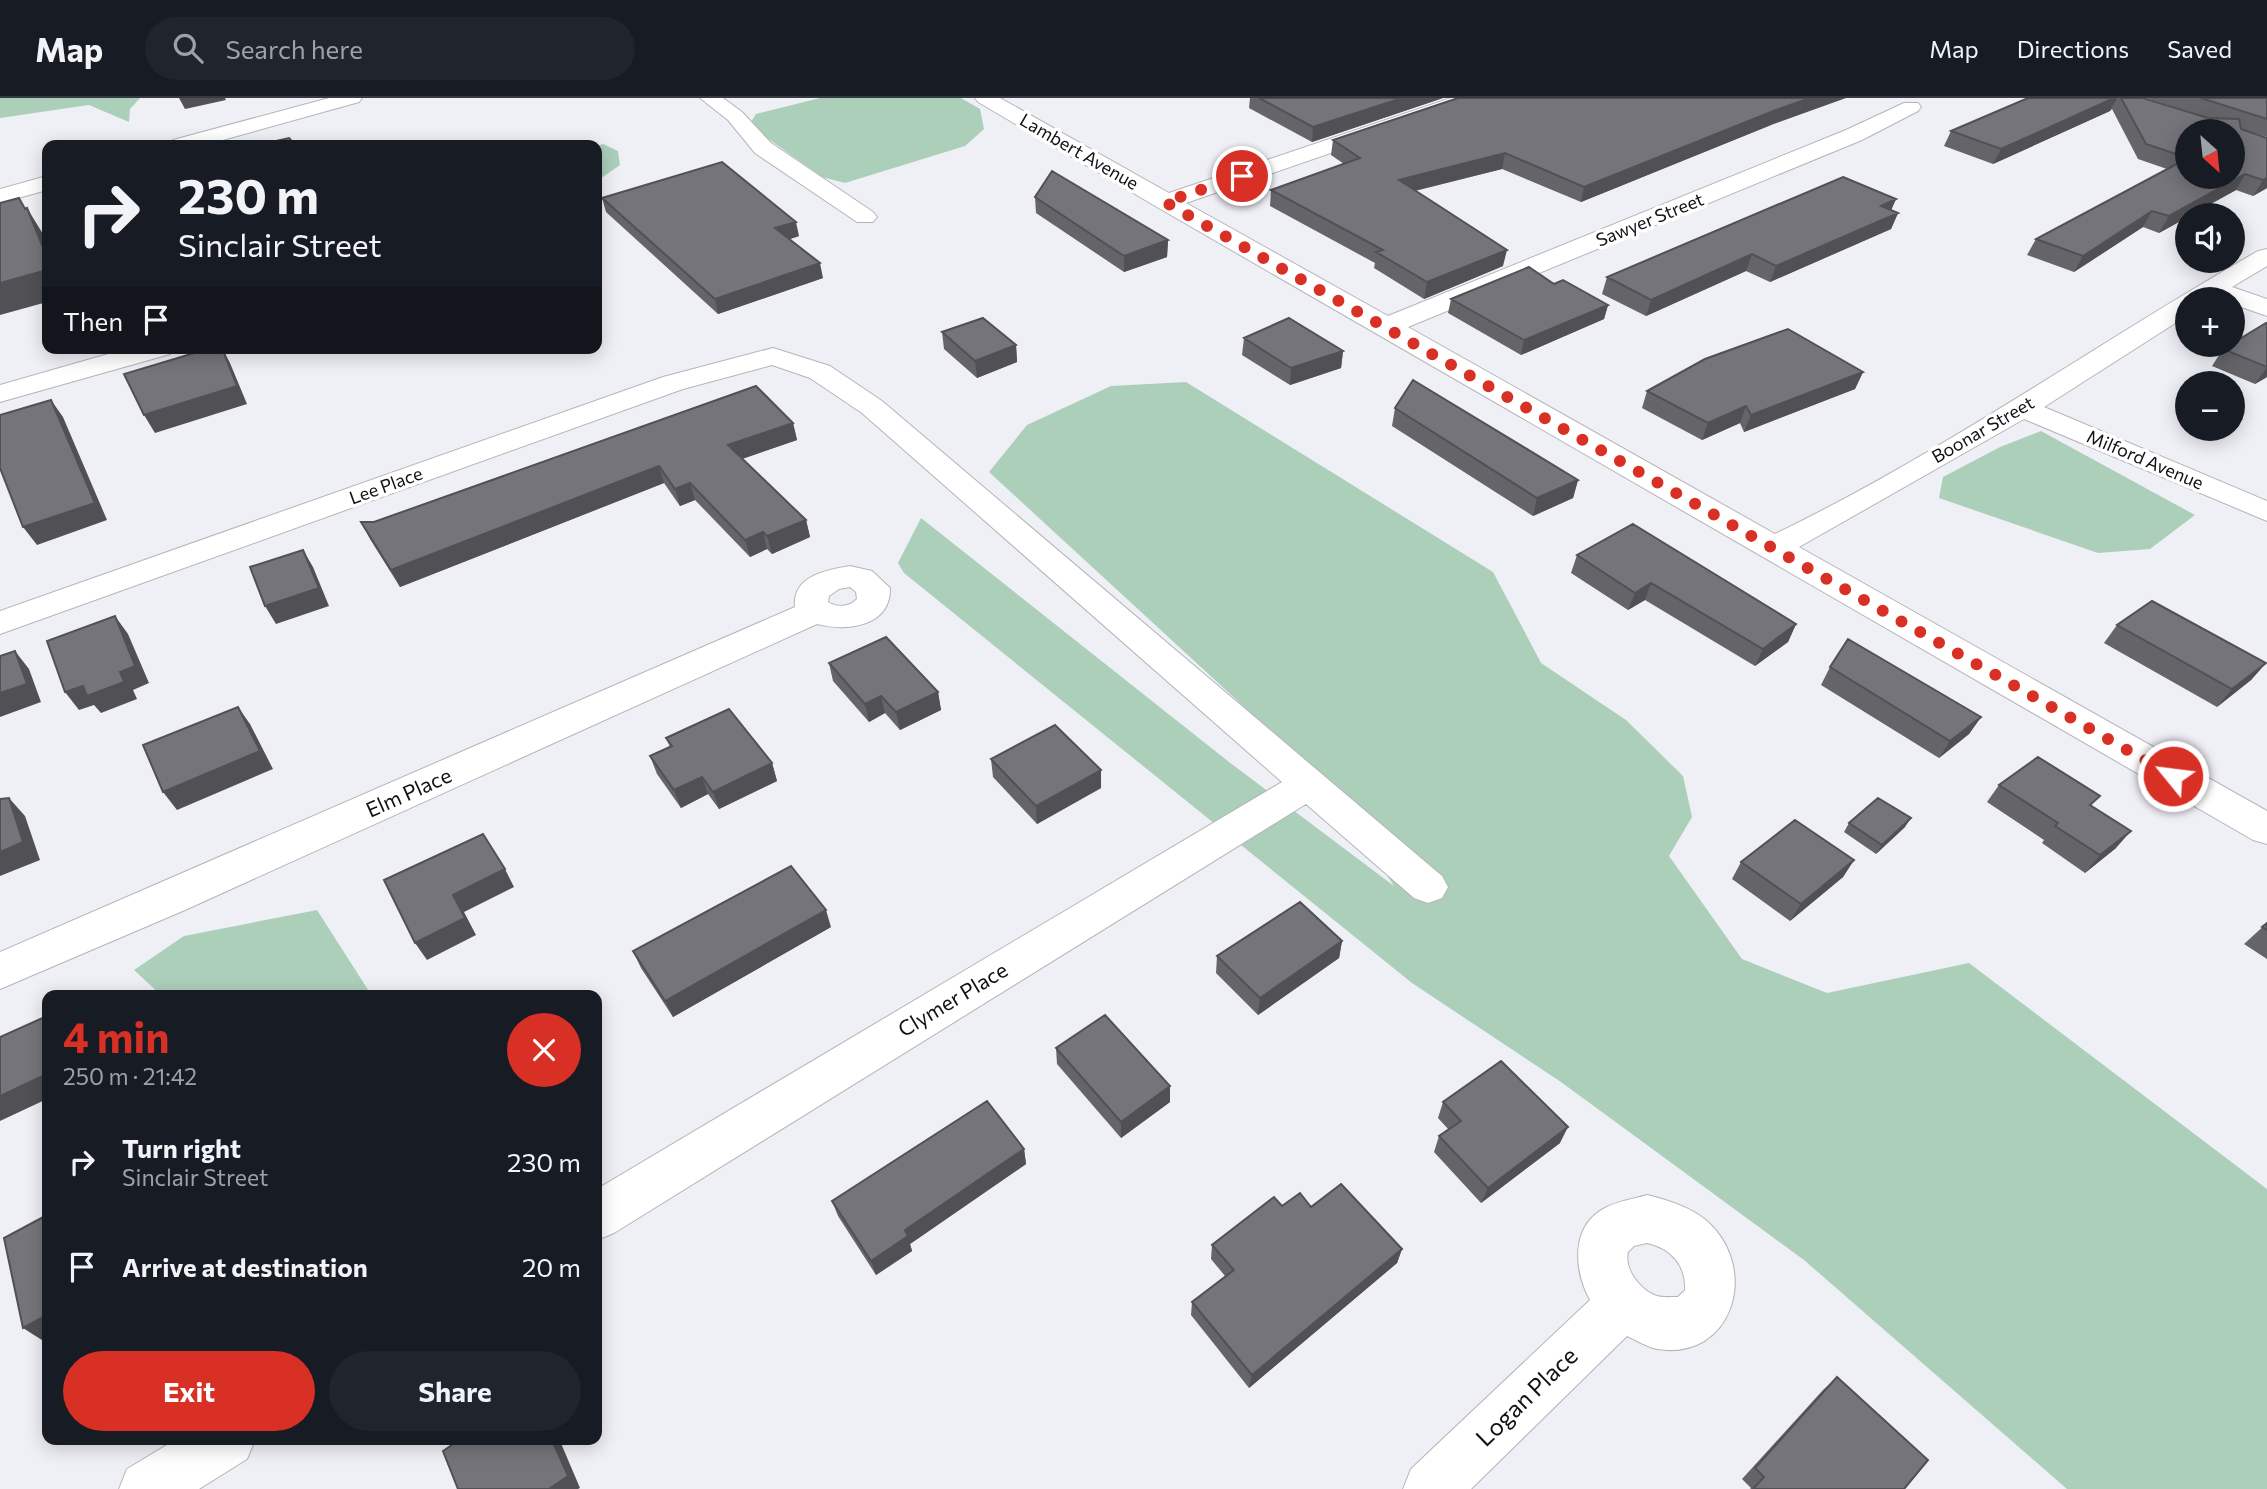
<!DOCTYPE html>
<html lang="en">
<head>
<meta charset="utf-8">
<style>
  :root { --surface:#171b24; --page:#20242c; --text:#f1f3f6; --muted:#9ea1a6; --line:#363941; --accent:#d93025 }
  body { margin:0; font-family:Commissioner,sans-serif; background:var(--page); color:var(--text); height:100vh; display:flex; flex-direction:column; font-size:26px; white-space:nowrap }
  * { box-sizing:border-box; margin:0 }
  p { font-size:23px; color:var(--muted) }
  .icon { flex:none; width:38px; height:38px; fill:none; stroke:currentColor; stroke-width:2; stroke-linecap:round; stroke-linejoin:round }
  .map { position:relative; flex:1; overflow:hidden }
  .panel { position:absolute; left:42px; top:892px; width:560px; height:455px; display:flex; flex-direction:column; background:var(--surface); border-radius:14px; box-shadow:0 4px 18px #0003 }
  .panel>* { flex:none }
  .guide { position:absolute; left:42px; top:42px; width:560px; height:214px; border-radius:14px; box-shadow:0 4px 18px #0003; background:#171b24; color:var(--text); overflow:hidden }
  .needle { width:46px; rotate:153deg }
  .fabs { position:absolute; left:2175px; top:21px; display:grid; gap:14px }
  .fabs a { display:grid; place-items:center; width:70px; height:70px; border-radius:50%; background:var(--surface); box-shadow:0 4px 18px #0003; font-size:35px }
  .pin { position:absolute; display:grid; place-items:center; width:60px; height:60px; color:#fff; margin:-30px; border:4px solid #fff; border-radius:50%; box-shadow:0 2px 7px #0007 }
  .me { position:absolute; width:77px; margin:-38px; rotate:299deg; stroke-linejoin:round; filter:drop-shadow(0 0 5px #0008) }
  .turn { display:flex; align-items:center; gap:24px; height:147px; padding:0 21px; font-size:32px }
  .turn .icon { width:91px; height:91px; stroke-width:2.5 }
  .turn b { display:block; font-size:49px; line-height:60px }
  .then { display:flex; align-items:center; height:66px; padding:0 21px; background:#0003; gap:14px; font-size:26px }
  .round { display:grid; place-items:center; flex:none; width:74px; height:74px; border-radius:37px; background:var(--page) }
  .head { display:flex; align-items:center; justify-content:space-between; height:119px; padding:0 21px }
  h1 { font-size:42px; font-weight:700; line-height:52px; color:var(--accent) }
  .button { display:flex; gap:14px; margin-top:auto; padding:14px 21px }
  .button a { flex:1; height:80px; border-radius:42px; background:var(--accent); color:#fff; font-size:28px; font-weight:700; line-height:80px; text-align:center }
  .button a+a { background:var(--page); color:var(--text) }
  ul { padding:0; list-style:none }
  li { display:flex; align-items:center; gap:21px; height:105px; padding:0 21px }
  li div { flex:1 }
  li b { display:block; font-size:26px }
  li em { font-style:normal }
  header { display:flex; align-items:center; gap:42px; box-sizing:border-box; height:98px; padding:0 35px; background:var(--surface); border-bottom:2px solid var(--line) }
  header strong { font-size:33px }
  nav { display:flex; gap:38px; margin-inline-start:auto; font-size:24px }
  .search { width:490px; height:63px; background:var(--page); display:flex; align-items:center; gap:18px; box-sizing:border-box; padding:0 24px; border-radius:38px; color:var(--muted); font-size:26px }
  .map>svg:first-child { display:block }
  .green { fill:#accfba }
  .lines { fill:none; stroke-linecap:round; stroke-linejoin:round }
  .minor-casing { stroke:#b4b4bb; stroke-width:2 }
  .primary-casing { stroke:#b4b4bb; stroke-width:2 }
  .minor { fill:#fff; fill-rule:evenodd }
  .primary { fill:#fff; fill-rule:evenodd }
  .wall { fill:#646469 }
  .shaded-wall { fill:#515155 }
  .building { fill:#74747a; stroke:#515155; stroke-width:2 }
  .route { stroke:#d93025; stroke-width:12; stroke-dasharray:0 21.6 }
  .labels { text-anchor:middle; stroke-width:7; stroke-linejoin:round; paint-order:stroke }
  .far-street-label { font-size:18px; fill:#111113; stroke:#fff }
  .street-label { font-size:21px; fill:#111113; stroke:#fff }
  .near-street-label { font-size:24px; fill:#111113; stroke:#fff }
</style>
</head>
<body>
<header>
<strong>Map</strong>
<div class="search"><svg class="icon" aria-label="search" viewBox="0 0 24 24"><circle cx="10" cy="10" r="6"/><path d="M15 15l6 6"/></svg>Search here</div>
<nav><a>Map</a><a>Directions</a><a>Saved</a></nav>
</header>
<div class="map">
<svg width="2267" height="1391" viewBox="0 0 2267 1391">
  <rect width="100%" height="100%" fill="#efeff6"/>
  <!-- green -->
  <path class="green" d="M 0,0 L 140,0 L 130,11 L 129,24 L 89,7 L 0,20 Z
    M 820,0 L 961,0 L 980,11 L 984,31 L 965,48 L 845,85 L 822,79 L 749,27 L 756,16 Z
    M 603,46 L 618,53 L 620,67 L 597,83 L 597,48 Z
    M 1186,284 L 1493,474 L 1541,565 L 1626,622 L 1683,678 L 1692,719 L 1669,758 L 1742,861 L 1827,895 L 1969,865 L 2267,1091 L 2267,1391 L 2067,1391 L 1804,1162 L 1561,984 L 1412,885 L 904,475 L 898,465 L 921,420 L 1229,664 L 1394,788 L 1328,686 L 989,374 L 1027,327 L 1111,288 Z
    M 2041,333 L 2195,417 L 2150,451 L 2098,455 L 1939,400 L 1943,379 L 2000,349 Z
    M 317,812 L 372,898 L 162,898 L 134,872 L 184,838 Z"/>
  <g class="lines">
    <!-- minor casing -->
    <g class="minor-casing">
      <path id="minor" d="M 700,0 L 723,0 L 742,14 L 771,45 L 873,114 L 877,119 L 873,124 L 857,124 L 755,55 L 728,22 Z
        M 975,0 L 1000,0 L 1169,95 L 1451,0 L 1481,0 L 1478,4 L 1186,105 L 1388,218 L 1846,32 L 1904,5 L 1918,5 L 1921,9 L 1918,13 L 1862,42 L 1408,229 L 1775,436 C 1943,355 2097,245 2258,153 L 2267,151 L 2267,168 L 2232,189 L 2267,201 L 2267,218 L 2233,206 L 2233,201 L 2188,201 L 2188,217 L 2044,309 L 2267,403 L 2267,423 L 2024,321 L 1799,449 L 2267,713 L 2267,746 L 2253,742 L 1157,109 L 978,4 Z
        M 129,250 L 173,250 L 170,256 L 0,304 L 0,287 Z
        M 773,250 L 830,268 L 882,303 L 1442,778 L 1448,789 L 1442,800 L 1428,805 L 1414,800 L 1306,706 L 614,1135 L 597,1142 L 597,1091 L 1282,684 L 862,315 L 810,280 L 772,267 L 683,291 L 0,536 L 0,513 L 663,279 Z
        M 850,468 L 872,473 L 890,490 C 891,529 846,534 817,526 L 185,812 L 0,891 L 0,854 L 795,509 C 792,478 826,472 850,468 ZM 850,489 L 856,494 L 857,501 C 849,509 838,510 828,504 L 829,498 L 839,491 Z
        M 1647,1097 C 1668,1102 1694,1110 1710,1126 C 1759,1174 1732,1263 1657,1251 C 1647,1249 1636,1242 1627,1238 L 1471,1391 L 1403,1391 L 1411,1371 L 1590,1202 C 1574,1173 1570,1128 1605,1110 C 1618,1103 1633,1101 1647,1097 ZM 1647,1145 C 1671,1150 1686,1167 1685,1192 L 1678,1199 C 1670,1199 1660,1200 1654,1197 C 1639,1190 1624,1171 1628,1154 L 1634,1148 Z
        M 175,1342 L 255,1342 L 247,1361 L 199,1391 L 119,1391 L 127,1371 Z"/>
    </g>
    <!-- primary casing -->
    <g class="primary-casing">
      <path id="primary" d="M 329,0 L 362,0 L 359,4 L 205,47 L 170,47 L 173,42 Z
        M 47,78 L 47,92 L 0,105 L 0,91 Z"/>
    </g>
    <!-- minor -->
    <use href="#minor" class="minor"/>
    <!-- primary -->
    <use href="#primary" class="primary"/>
  </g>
  <!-- wall -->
  <path class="wall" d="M 1250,0 L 1443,0 L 1312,44 L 1249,10 Z
    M 2028,0 L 2143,0 L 2209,20 L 2146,0 L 2267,0 L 2267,39 L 2241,31 L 2267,90 L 2253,98 L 2236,92 L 2159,135 L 2143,129 L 2074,174 L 2027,157 L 2036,141 L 2167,71 L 2138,61 L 2112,11 L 2110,13 L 1993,66 L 1944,48 L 1951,33 Z
    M 1771,27 L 1581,104 L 1502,71 L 1415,93 L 1503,168 L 1424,201 L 1374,170 L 1375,165 L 1270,108 L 1271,92 L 1344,66 L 1331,57 L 1333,42 Z
    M 1035,99 L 1168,142 L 1167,159 L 1124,174 L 1036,115 Z
    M 602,100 L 799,138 L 790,141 L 823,180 L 718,216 L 606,114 Z
    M 1896,101 L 1891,112 L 1898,115 L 1891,131 L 1770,184 L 1746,173 L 1646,218 L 1602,196 L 1607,179 Z
    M 1554,186 L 1608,207 L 1604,221 L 1521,257 L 1448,215 L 1451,201 Z
    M 2267,226 L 2267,279 L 2255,286 L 2212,268 L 2223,251 Z
    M 942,234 L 1016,247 L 1017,264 L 977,280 L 944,251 Z
    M 1244,240 L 1343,253 L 1341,270 L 1290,287 L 1242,257 Z
    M 1863,274 L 1855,291 L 1744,334 L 1740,325 L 1702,342 L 1642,310 L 1647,293 Z
    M 1395,310 L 1578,382 L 1573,400 L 1533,418 L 1392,328 Z
    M 793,325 L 797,342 L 742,361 L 806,422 L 810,439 L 772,456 L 767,451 L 750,459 L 695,402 L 680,408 L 664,385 L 400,489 L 370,441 L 361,424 L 374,424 Z
    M 1577,457 L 1796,526 L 1788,544 L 1755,568 L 1645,502 L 1628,512 L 1571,475 Z
    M 2117,527 L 2266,565 L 2251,582 L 2217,609 L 2104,545 Z
    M 829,565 L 938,594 L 941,612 L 900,632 L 885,615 L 869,624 L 833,583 Z
    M 1830,569 L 1981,619 L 1969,636 L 1939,660 L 1821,587 Z
    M 666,640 L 772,665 L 777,683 L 719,711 L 708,696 L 681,710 L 657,676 L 650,658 L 670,649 Z
    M 991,661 L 1101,690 L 1037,726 L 993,679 Z
    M 1999,687 L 2092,708 L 2116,750 L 2085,775 L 2042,745 L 2044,742 L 1987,704 Z
    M 1849,725 L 1905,729 L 1876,756 L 1844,734 Z
    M 1854,762 L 1843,779 L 1790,823 L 1732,781 L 1741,764 Z
    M 2267,825 L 2267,861 L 2244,846 Z
    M 831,829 L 673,919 L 641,870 L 633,853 Z
    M 1342,843 L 1339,860 L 1258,917 L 1216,875 L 1217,858 Z
    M 1056,950 L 1170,1004 L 1121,1040 L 1057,966 Z
    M 1443,1004 L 1560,1045 L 1481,1105 L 1434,1054 L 1439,1038 L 1449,1032 L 1438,1020 Z
    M 1024,1051 L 1026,1066 L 910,1146 L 912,1153 L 876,1177 L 838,1118 L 832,1103 Z
    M 1282,1108 L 1311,1109 L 1402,1151 L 1397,1165 L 1249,1290 L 1191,1217 L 1192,1204 L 1225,1178 L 1211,1161 L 1212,1147 Z
    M 1837,1279 L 1904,1391 L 1750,1391 L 1751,1390 L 1742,1381 L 1823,1292 Z"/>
  <!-- shaded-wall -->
  <path class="shaded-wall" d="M 179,0 L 225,0 L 226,2 L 185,11 Z
    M 1402,0 L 1443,0 L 1312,44 L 1313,29 Z
    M 1810,0 L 1846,0 L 1771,27 L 1581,104 L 1584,89 L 1776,12 Z
    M 2114,0 L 2117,0 L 2110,13 L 1993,66 L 2001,51 Z
    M 1505,55 L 1502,71 L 1397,97 L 1399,82 Z
    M 2245,76 L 2236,92 L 2190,117 L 2188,117 L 2188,119 L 2159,135 L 2169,118 Z
    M 2267,80 L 2267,90 L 2253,98 L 2263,82 Z
    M 19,100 L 30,118 L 27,110 L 43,136 L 47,147 L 47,159 Z
    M 1896,101 L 1889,117 L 1881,108 Z
    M 2152,113 L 2143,129 L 2074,174 L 2083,158 Z
    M 1898,115 L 1891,131 L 1770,184 L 1776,168 Z
    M 796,124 L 799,138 L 778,145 L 775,130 Z
    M 1168,142 L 1167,159 L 1124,174 L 1124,158 Z
    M 1507,152 L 1503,168 L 1424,201 L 1427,184 Z
    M 1752,156 L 1746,173 L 1646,218 L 1651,202 Z
    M 820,165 L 823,180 L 718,216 L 715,201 Z
    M 47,172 L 47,204 L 0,217 L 0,185 Z
    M 1608,207 L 1604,221 L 1521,257 L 1524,242 Z
    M 1016,247 L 1017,264 L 977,280 L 975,263 Z
    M 222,250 L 230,265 L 247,306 L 155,335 L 144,317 Z
    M 1343,253 L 1341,270 L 1290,287 L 1291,270 Z
    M 2267,269 L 2267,279 L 2255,286 Z
    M 1863,274 L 1855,291 L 1744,334 L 1751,317 Z
    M 51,302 L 63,319 L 107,422 L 37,447 L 23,429 Z
    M 1746,308 L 1740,325 L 1702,342 L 1708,325 Z
    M 793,325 L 797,342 L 733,364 L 728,347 Z
    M 659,368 L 664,385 L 400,489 L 391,472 Z
    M 1578,382 L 1573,400 L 1533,418 L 1537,400 Z
    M 690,385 L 695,402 L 680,408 L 675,391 Z
    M 806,422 L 810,439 L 772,456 L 767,438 Z
    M 763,434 L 767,451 L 750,459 L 745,442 Z
    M 303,452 L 313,469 L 329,508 L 276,526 L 265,508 Z
    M 1651,485 L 1645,502 L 1628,512 L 1635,495 Z
    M 115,518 L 128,536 L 149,585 L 133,592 L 137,601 L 101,615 L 94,607 L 79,612 L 65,594 L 120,574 Z
    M 1796,526 L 1788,544 L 1755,568 L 1763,551 Z
    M 15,553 L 29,571 L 41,604 L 0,619 L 0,595 Z
    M 2266,565 L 2251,582 L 2217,609 L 2232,591 Z
    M 938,594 L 941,612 L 900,632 L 896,614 Z
    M 881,598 L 885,615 L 869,624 L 865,606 Z
    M 238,609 L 250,626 L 273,671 L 177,712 L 163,694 Z
    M 1981,619 L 1969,636 L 1939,660 L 1950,643 Z
    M 772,665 L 777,683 L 719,711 L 713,694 Z
    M 1101,672 L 1101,690 L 1037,726 L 1036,708 Z
    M 702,679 L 708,696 L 681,710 L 674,692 Z
    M 9,700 L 25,718 L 40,762 L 0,778 L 0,754 Z
    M 1911,720 L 1905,729 L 1876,756 L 1882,747 Z
    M 2131,733 L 2116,750 L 2085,775 L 2100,757 Z
    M 1854,762 L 1843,779 L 1790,823 L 1801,806 Z
    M 505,771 L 514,789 L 464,814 L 476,837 L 427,862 L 415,845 L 453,797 Z
    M 826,812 L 831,829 L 673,919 L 665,903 Z
    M 1342,843 L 1339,860 L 1258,917 L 1260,900 Z
    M 47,976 L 47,1001 L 0,1023 L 0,998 Z
    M 1170,988 L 1170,1004 L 1121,1040 L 1121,1024 Z
    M 1568,1029 L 1560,1045 L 1481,1105 L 1488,1090 Z
    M 1024,1051 L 1026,1066 L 910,1146 L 912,1153 L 876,1177 L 871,1163 L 905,1132 Z
    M 1402,1151 L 1397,1165 L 1249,1290 L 1252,1277 Z
    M 47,1217 L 47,1242 L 45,1244 L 23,1230 Z
    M 552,1342 L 561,1342 L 560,1343 L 580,1390 L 578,1391 L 549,1391 Z"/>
  <!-- building -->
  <path class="building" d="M 1259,0 L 1402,0 L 1313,29 Z
    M 1458,0 L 1810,0 L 1776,12 L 1584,89 L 1505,55 L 1399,82 L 1507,152 L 1427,184 L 1376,154 L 1383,152 L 1271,92 L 1360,60 L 1333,42 Z
    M 2028,0 L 2114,0 L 2001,51 L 1951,33 Z
    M 2121,0 L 2143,0 L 2208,20 L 2239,21 L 2241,31 L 2267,40 L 2267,80 L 2263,82 L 2245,76 L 2169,118 L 2152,113 L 2083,158 L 2036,141 L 2188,60 L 2188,79 L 2233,79 L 2233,33 L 2188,33 L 2188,60 L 2146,46 Z
    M 2201,0 L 2267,0 L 2267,21 Z
    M 289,40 L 295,47 L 258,47 Z
    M 722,64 L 796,124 L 775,130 L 820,165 L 715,201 L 602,100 Z
    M 1052,73 L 1168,142 L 1124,158 L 1035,99 Z
    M 1843,79 L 1896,101 L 1881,108 L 1898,115 L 1776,168 L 1752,156 L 1651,202 L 1607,179 Z
    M 19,100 L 25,111 L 27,110 L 47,159 L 47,172 L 0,185 L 0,105 Z
    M 1529,169 L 1554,186 L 1563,182 L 1608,207 L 1524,242 L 1451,201 Z
    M 983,220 L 1016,247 L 975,263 L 942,234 Z
    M 1289,220 L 1343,253 L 1291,270 L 1244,240 Z
    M 2266,225 L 2267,226 L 2267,269 L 2223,251 L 2230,247 L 2233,247 L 2233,245 Z
    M 1788,231 L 1863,274 L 1751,317 L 1746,308 L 1708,325 L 1647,293 L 1705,261 Z
    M 211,250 L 222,250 L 237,288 L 144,317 L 124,276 Z
    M 1413,282 L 1578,382 L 1537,400 L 1395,310 Z
    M 756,288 L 793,325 L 728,347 L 806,422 L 767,438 L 763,434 L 745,442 L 690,385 L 675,391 L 659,368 L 391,472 L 361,424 L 374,424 Z
    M 51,302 L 95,405 L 23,429 L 0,370 L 0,317 Z
    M 1633,426 L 1796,526 L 1763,551 L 1651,485 L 1635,495 L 1577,457 Z
    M 303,452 L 319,490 L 265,508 L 250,469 Z
    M 2152,503 L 2266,565 L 2232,591 L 2117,527 Z
    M 115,518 L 135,568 L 120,574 L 124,584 L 87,598 L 83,588 L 65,594 L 47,543 Z
    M 886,539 L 938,594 L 896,614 L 881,598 L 865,606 L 829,565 Z
    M 1848,541 L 1981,619 L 1950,643 L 1830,569 Z
    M 15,553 L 27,586 L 0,595 L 0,558 Z
    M 238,609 L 260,653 L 163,694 L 143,647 Z
    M 729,611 L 772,665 L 713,694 L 702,679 L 674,692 L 650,658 L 672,648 L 666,640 Z
    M 1055,627 L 1101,672 L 1036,708 L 991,661 Z
    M 2038,659 L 2100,698 L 2090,707 L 2131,733 L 2100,757 L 2055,728 L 2058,725 L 1999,687 Z
    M 9,700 L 23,744 L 0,754 L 0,701 Z
    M 1878,700 L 1911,720 L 1882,747 L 1849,725 Z
    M 1795,722 L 1854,762 L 1801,806 L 1741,764 Z
    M 483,736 L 505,771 L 453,797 L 465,820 L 415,845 L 384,782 Z
    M 791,768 L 826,812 L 665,903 L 633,853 Z
    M 1300,804 L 1342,843 L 1260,900 L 1217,858 Z
    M 2267,825 L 2267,832 L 2262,829 Z
    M 1105,917 L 1170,988 L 1121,1024 L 1056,950 Z
    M 47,918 L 47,976 L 0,998 L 0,939 Z
    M 1501,963 L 1568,1029 L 1488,1090 L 1439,1038 L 1461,1023 L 1443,1004 Z
    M 987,1003 L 1024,1051 L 905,1132 L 908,1138 L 871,1163 L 832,1103 Z
    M 1341,1086 L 1402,1151 L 1252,1277 L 1192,1204 L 1234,1172 L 1212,1147 L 1274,1099 L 1282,1108 L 1300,1095 L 1311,1109 Z
    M 47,1117 L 47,1217 L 23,1230 L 4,1140 Z
    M 1837,1279 L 1928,1362 L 1904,1391 L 1753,1391 L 1764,1379 L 1755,1370 Z
    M 459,1342 L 552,1342 L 568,1378 L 549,1391 L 458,1391 L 443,1353 Z"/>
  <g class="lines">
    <!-- route -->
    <path class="route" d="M 1242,78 L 1165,104 L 2173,678"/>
  </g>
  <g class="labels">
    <!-- far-street labels -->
    <g class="far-street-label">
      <text transform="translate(1079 54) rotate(30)" y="6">Lambert Avenue</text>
      <text transform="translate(1650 122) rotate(-22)" y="6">Sawyer Street</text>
      <text transform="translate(1983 332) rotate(-30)" y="6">Boonar Street</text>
      <text transform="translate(2145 362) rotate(23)" y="6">Milford Avenue</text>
      <text transform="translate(386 388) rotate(-20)" y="6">Lee Place</text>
    </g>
    <!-- street labels -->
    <g class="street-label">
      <text transform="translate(409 695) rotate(-24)" y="7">Elm Place</text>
      <text transform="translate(953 902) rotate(-31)" y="7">Clymer Place</text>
    </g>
    <!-- near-street labels -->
    <g class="near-street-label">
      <text transform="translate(1527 1299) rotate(-44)" y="8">Logan Place</text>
    </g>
  </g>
</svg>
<div class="fabs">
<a><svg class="needle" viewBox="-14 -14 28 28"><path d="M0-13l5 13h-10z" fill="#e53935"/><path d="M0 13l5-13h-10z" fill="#9ea1a6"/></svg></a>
<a><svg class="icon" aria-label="sound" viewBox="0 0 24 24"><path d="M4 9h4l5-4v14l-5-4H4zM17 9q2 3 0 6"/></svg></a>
<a>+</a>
<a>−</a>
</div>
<div class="pin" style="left:1242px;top:78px;background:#d93025"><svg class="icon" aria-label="arrive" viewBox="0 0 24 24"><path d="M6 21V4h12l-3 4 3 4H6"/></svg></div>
<svg class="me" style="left:2173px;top:678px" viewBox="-20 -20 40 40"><circle r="17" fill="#d93025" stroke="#fff" stroke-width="3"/><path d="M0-11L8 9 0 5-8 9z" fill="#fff"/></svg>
<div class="guide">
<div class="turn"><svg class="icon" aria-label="right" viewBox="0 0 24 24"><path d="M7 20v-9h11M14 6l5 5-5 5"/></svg><div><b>230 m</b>Sinclair Street</div></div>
<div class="then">Then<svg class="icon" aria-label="arrive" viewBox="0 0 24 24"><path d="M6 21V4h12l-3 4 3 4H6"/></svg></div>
</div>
<section class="panel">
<div class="head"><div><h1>4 min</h1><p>250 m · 21:42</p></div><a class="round" style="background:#d93025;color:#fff"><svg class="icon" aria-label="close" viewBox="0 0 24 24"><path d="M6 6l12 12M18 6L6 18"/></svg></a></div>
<ul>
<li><svg class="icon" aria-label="right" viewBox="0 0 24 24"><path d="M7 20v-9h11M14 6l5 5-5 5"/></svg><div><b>Turn right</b><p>Sinclair Street</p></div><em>230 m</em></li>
<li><svg class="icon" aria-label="arrive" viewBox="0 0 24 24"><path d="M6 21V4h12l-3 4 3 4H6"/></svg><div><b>Arrive at destination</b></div><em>20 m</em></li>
</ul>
<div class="button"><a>Exit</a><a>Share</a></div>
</section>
</div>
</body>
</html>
